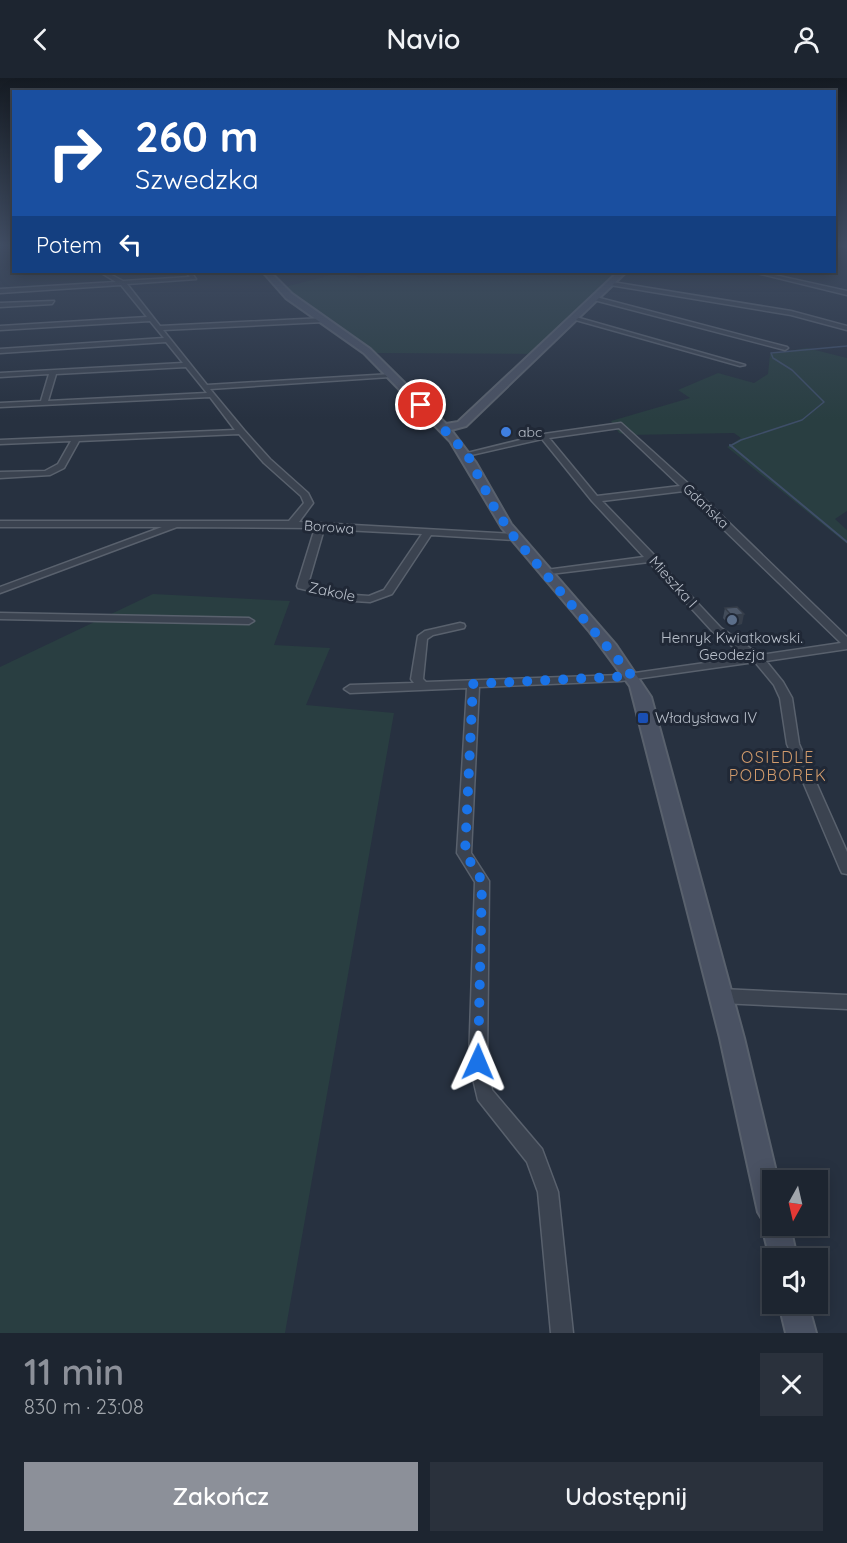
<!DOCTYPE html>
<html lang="pl">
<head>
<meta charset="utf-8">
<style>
  :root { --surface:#1d2530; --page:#2a313c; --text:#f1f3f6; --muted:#a0a5ab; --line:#3b424c; --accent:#8c9099 }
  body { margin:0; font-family:Quicksand,sans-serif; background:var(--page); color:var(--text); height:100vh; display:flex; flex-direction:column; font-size:22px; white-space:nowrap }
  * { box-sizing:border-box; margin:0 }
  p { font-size:20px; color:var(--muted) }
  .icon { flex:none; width:33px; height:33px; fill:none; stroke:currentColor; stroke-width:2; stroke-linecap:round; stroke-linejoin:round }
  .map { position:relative; height:1255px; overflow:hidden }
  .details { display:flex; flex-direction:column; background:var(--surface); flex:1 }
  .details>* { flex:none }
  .hud { position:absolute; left:12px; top:12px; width:824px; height:183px; border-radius:0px; box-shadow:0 3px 15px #0003,0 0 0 2px var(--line); background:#1a4fa0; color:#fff; overflow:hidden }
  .needle { width:39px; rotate:188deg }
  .buttons { position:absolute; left:762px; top:1092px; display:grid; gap:12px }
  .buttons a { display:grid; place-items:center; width:66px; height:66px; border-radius:0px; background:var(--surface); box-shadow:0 3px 15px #0003,0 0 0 2px var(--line); font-size:30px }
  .pin { position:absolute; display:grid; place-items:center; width:51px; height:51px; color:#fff; margin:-26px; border:3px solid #fff; border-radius:50%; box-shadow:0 2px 6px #0007 }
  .me { position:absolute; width:66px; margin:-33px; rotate:1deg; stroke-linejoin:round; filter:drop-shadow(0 0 4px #0008) }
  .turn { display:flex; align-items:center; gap:21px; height:126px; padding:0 24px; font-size:27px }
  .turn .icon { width:78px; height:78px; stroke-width:2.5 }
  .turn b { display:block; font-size:42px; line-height:51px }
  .then { display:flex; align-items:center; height:57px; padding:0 24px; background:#0003; gap:12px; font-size:22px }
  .round { display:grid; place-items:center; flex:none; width:63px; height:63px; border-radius:0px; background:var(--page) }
  .head { display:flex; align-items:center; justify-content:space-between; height:102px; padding:0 24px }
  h1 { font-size:36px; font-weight:600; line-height:45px; color:var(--accent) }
  .button { display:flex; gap:12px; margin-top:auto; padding:12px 24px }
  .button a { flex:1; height:69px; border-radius:0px; background:var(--accent); color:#fff; font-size:24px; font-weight:600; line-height:69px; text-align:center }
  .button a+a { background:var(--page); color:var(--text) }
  header { display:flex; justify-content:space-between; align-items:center; height:78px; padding:0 24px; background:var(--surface); font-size:27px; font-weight:600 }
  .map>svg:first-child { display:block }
  .green { fill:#293e41 }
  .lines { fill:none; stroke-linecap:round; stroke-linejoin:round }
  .stream-far1 { stroke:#3e4e68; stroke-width:1.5 }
  .stream { stroke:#3e4e68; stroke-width:2 }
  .street-casing { stroke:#59616d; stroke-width:3 }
  .secondary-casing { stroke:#59616d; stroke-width:4 }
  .street { fill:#3b4350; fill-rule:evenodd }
  .secondary { fill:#4a5263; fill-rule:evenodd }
  .wall { fill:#424c5a }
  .shaded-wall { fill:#363e4a }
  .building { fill:#4d5869; stroke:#363e4a; stroke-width:1.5 }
  .route { stroke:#1a73e8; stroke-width:10; stroke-dasharray:0 18 }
  .shop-dot { fill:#3f7fe0; stroke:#202836; stroke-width:2 }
  .service-dot { fill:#5c6f8a; stroke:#202836; stroke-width:2 }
  .transit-dot { fill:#1a4fb4; stroke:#202836; stroke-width:2 }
  .labels { text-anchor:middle; stroke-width:6; stroke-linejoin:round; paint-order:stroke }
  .far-poi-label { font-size:14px; fill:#b8bfca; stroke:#202836; text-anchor:start }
  .far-street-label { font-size:14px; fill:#b8bfca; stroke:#202836 }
  .street-label { font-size:15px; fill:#b8bfca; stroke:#202836 }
  .poi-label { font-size:15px; fill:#b8bfca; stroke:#202836 }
  .neighbourhood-label { font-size:16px; letter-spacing:1.5px; fill:#d19b6c; stroke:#202836 }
</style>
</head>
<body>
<header><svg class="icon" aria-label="back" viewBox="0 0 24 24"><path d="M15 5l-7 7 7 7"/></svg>Navio<svg class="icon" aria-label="person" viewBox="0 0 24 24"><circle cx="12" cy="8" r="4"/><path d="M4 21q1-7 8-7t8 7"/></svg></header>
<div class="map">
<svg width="847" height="1255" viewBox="0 0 847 1255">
  <rect width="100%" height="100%" fill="#273140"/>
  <!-- green -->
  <path class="green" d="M 380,194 L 620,194 L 612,206 L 535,276 L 376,275 L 281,210 L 339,195 L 362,200 Z
    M 807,270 L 847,280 L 847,433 L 835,441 L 847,452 L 847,466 L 727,369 L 741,360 L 734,355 L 628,357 L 619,355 L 611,343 L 690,320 L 678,312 L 718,295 L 754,305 L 768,296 L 770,276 Z
    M 153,516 L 290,523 L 274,567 L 330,570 L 306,627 L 394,635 L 285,1255 L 0,1255 L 0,589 Z"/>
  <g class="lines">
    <!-- stream-far1 -->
    <path class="stream-far1" d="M 730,368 L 741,362 L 802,342 L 824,324 L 792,292 L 773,280 L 771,275 L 847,268"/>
    <!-- stream -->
    <path class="stream" d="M 730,367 L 847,464"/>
    <!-- street casing -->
    <g class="street-casing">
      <path id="street" d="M 837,166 L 847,166 L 847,168 L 837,167 Z
        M 100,194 L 106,194 L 123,203 L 190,199 L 186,194 L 191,194 L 196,201 L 127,206 L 160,248 L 324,240 L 327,242 L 324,244 L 163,252 L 207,307 L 392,296 L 392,298 L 390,299 L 210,311 L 244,352 L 270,381 L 308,415 L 313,425 L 299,444 L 515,456 L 520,459 L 515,462 L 431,457 L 392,516 L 370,524 L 354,523 L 298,510 L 297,508 L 315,450 L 177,449 L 0,515 L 0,509 L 162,449 L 0,449 L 0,443 L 289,443 L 304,425 L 301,418 L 264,385 L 239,356 L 79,363 L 64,390 L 50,397 L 0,400 L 0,394 L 45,393 L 58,386 L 71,363 L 0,366 L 0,362 L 235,352 L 210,319 L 0,329 L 0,325 L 41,323 L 49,296 L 0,299 L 0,295 L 183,285 L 166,264 L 0,275 L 0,271 L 164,260 L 150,243 L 0,252 L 0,248 L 147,239 L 121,207 L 0,215 L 0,211 L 116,204 ZM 186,289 L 207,315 L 48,323 L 56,296 ZM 324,451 L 422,456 L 384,512 L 369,518 L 354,517 L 308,506 Z
        M 753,194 L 761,194 L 847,213 L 847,217 Z
        M 612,204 L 791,233 L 847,248 L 847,252 L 791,237 L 610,207 Z
        M 596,219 L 787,269 L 788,270 L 785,272 L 594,222 Z
        M 54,223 L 52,226 L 0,229 L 0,225 Z
        M 572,239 L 576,239 L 745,287 L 740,288 L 572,241 Z
        M 621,345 L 691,408 L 847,559 L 847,571 L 766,583 L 783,604 L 792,620 L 799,666 L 847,774 L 847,796 L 842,795 L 840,791 L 787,666 L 780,620 L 774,607 L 755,584 L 621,603 L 479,609 L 471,775 L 489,803 L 487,984 L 492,1012 L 542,1071 L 558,1114 L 573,1255 L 551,1255 L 538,1114 L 527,1084 L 478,1022 L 469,984 L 475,804 L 457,775 L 467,610 L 350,615 L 344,611 L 350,607 L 414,605 L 411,601 L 418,558 L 425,553 L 460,545 L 464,546 L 465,548 L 464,550 L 433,557 L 427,561 L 423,601 L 426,604 L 621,597 L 747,579 L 713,554 L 649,484 L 542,497 L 542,493 L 546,492 L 644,479 L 592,423 L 542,361 L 467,378 L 463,376 L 544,356 ZM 619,350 L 680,408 L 597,418 L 549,360 ZM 684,413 L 841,565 L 760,577 L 721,550 L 657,482 L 656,479 L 602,423 Z
        M 0,535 L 249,540 L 254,543 L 249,546 L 0,541 Z
        M 721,911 L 847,917 L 847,931 L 721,925 L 715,923 L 713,918 L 715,913 Z"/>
    </g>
    <!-- secondary casing -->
    <g class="secondary-casing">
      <path id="secondary" d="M 263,194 L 270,194 L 292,216 L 370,271 L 446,346 L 458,344 L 618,194 L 626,194 L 466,348 L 451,352 L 476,385 L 511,446 L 616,567 L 651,619 L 744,960 L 778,1102 L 772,1102 L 772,1148 L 790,1148 L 797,1180 L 772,1180 L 772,1189 L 762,1148 L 764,1144 L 758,1134 L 720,960 L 630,608 L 590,554 L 502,450 L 450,363 L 364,275 L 286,220 Z
        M 779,1226 L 808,1226 L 816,1255 L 786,1255 Z"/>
    </g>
    <!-- street -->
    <use href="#street" class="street"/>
    <!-- secondary -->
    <use href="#secondary" class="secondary"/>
  </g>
  <!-- wall -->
  <path class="wall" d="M 725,530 L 742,546 L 730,548 L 723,540 Z"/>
  <!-- shaded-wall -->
  <path class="shaded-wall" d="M 744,536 L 742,546 L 730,548 L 732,538 Z"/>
  <!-- building -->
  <path class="building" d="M 737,529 L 744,536 L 732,538 L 725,530 Z"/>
  <!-- sky -->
  <linearGradient id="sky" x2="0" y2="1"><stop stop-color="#151b23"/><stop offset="0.49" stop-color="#414e64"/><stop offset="1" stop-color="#414e64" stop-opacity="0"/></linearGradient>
  <rect width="847" height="341" fill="url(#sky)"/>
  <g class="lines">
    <!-- route -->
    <path class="route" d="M 421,327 L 467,376 L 495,431 L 514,459 L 632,598 L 473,606 L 465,775 L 482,803 L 478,984"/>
  </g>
  <!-- markers -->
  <circle class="shop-dot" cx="506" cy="354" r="6"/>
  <circle class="service-dot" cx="732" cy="542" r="6"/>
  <rect class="transit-dot" x="637" y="634" width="12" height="12" rx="3"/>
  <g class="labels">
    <!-- far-poi labels -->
    <g class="far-poi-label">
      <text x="518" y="359">abc</text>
    </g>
    <!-- far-street labels -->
    <g class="far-street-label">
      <text transform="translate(706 428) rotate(44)" y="5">Gdańska</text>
      <text transform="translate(329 449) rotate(4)" y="5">Borowa</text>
    </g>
    <!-- street labels -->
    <g class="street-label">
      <text transform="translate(673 504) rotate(48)" y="5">Mieszka I</text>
      <text transform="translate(332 514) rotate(12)" y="5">Zakole</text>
    </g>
    <!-- poi labels -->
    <g class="poi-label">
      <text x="732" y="565">Henryk Kwiatkowski.<tspan x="732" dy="17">Geodezja</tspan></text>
      <text x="655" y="645" text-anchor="start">Władysława IV</text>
    </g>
    <!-- neighbourhood labels -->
    <g class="neighbourhood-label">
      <text x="778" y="685">OSIEDLE<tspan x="778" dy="18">PODBOREK</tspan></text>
    </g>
  </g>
</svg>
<div class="buttons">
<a><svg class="needle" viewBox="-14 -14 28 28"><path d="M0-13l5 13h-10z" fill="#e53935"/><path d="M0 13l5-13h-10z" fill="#a0a5ab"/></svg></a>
<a><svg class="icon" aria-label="sound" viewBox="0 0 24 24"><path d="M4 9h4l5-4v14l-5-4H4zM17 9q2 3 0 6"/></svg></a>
</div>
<div class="pin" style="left:421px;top:327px;background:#d93025"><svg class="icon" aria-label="arrive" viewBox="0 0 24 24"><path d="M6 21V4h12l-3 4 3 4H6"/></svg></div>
<svg class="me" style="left:478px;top:984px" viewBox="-20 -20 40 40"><path d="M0-17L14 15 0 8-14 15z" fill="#1a73e8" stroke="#fff" stroke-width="4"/></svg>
<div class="hud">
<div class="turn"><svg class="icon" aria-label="right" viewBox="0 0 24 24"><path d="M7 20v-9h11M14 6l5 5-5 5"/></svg><div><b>260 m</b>Szwedzka</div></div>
<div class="then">Potem<svg class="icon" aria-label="left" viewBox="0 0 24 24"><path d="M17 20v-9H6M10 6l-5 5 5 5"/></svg></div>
</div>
</div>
<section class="details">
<div class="head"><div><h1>11 min</h1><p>830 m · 23:08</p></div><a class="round"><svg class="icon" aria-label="close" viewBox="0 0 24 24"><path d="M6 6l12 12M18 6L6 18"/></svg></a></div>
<div class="button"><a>Zakończ</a><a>Udostępnij</a></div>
</section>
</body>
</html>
